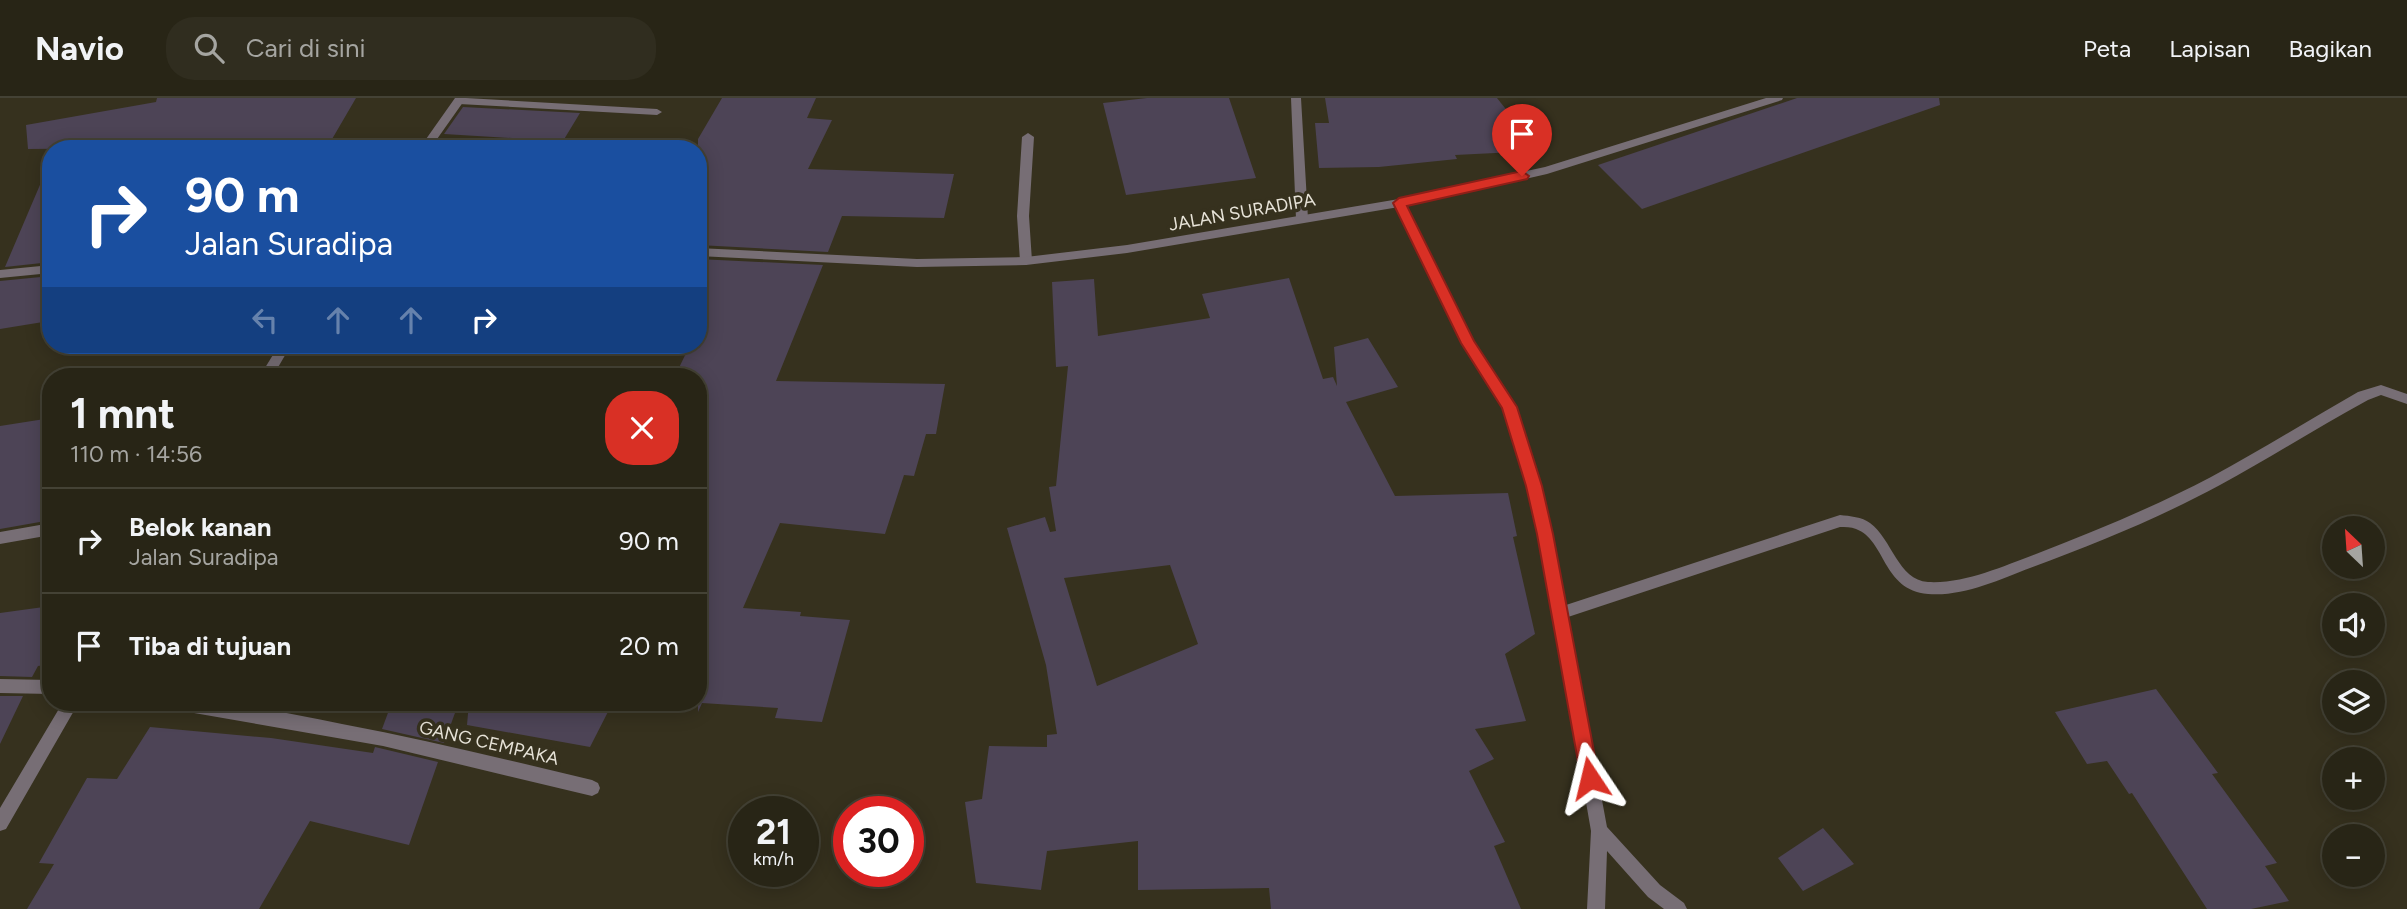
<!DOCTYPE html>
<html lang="id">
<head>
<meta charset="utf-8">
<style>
  :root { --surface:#282516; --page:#302d1f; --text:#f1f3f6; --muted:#a5a5a1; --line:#444235 }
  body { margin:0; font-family:Figtree,sans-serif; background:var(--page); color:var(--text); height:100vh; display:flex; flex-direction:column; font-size:26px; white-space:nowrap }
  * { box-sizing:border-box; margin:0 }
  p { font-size:23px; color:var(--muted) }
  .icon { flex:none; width:38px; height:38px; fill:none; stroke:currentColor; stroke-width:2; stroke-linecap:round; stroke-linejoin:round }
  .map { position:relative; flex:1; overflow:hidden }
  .side { position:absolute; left:42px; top:270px; width:665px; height:343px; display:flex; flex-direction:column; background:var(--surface); border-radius:28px; box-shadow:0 4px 18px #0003,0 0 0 2px var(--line) }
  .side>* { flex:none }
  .top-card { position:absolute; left:42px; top:42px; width:665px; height:214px; border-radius:28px; box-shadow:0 4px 18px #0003,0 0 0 2px var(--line); background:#1a4fa0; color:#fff; overflow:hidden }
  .needle { width:46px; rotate:335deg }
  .fabs { position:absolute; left:2322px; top:418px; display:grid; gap:14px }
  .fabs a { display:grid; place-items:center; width:63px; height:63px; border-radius:50%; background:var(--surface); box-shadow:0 4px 18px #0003,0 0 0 2px var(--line); font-size:35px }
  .speed { position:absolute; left:728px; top:698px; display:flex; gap:14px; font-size:35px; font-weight:700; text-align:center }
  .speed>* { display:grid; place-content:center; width:91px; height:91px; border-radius:50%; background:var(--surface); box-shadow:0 4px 18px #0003,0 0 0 2px var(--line); line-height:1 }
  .speed small { font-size:18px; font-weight:400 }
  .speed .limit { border:10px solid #d22; background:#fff; color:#111 }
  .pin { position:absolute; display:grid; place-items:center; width:60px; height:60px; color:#fff; margin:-72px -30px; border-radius:50% 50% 50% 0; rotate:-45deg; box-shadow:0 0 7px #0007 }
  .pin .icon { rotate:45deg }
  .me { position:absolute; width:77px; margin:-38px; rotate:350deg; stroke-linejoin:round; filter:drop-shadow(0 0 5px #0008) }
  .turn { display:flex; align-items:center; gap:24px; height:147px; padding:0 28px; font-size:32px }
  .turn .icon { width:91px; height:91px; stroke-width:2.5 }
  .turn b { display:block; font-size:49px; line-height:60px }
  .lanes { display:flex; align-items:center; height:66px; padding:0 28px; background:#0003; justify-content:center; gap:35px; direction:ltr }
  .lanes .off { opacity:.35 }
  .round { display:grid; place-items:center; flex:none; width:74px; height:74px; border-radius:28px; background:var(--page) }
  .headline { display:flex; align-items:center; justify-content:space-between; height:119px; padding:0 28px }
  h1 { font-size:42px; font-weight:700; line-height:52px }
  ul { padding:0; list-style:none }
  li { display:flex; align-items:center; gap:21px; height:105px; padding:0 28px; border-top:2px solid var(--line) }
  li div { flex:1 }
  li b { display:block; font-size:26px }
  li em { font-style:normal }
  header { display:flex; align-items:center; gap:42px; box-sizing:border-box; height:98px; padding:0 35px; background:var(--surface); border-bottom:2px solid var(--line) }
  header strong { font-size:33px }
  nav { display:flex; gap:38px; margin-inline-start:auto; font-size:24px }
  .search { width:490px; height:63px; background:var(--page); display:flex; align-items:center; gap:18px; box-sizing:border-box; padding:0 24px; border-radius:28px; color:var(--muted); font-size:26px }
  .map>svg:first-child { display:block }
  .building { fill:#4d4456; fill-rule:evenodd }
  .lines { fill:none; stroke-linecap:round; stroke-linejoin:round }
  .service { fill:#776e75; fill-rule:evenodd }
  .minor { fill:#776e75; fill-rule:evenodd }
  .tertiary { fill:#776e75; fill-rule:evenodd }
  .route { fill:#d93025; stroke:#8d1f18; stroke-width:2 }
  .labels { text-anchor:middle; stroke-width:7; stroke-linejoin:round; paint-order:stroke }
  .street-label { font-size:18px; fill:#e7e3d8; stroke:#36311e }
</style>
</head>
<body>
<header>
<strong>Navio</strong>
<div class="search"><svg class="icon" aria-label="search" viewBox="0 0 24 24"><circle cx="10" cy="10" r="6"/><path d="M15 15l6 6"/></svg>Cari di sini</div>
<nav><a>Peta</a><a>Lapisan</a><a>Bagikan</a></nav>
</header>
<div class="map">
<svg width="2407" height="811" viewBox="0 0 2407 811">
  <rect width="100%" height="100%" fill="#36311e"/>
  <!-- building -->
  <path class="building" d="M 157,0 L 356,0 L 328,48 L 28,51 L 26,27 L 156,4 Z
    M 722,0 L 816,0 L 807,20 L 832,22 L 808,71 L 954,76 L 944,120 L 842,118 L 828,154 L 698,147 L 698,41 Z
    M 1147,0 L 1229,0 L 1256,80 L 1126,97 L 1103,5 Z
    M 1325,0 L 1497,0 L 1539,53 L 1455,57 L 1457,61 L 1379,69 L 1319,70 L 1315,25 L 1329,25 Z
    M 1797,0 L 1939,0 L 1940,7 L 1642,111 L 1598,67 Z
    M 463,9 L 580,15 L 563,43 L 444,36 Z
    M 51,61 L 51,164 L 5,169 Z
    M 698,161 L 823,167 L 776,283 L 945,286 L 936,336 L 926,336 L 914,378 L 904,377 L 885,436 L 780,425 L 743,510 L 801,514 L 800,518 L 850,522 L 822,624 L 775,620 L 778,610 L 702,605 L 698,614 L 698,278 L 675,278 L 690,247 L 698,247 Z
    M 51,178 L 51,203 L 43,224 L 0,231 L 0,183 Z
    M 1289,180 L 1323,281 L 1333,279 L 1337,288 L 1334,249 L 1368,240 L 1398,289 L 1346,304 L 1395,398 L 1508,395 L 1517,438 L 1513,439 L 1535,536 L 1505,556 L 1526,623 L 1475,631 L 1494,661 L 1469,673 L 1505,744 L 1494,748 L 1521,811 L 1271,811 L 1269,790 L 1138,792 L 1138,743 L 1047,753 L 1041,792 L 976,785 L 965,704 L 982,701 L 989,648 L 1047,649 L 1047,637 L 1057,636 L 1046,567 L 1007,430 L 1045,419 L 1050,434 L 1056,433 L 1049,389 L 1056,388 L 1068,268 L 1056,269 L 1052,184 L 1094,181 L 1098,238 L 1210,220 L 1202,196 ZM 1170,467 L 1198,546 L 1097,588 L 1064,480 Z
    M 51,320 L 51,422 L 0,431 L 0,328 Z
    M 51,508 L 51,566 L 38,568 L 32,579 L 0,578 L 0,515 Z
    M 2156,591 L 2218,675 L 2212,676 L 2277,765 L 2265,768 L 2289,803 L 2251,811 L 2207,811 L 2132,695 L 2129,696 L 2107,663 L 2087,666 L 2055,614 Z
    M 0,598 L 23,598 L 0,646 Z
    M 392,604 L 459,604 L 444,645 L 382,631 Z
    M 469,604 L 613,604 L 590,649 L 467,627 Z
    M 150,629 L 271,640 L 373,655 L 375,649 L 438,664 L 409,747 L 310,723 L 259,811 L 27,811 L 54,766 L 39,765 L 87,680 L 117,681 Z
    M 1823,730 L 1854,766 L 1803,793 L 1778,760 Z"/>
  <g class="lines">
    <!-- service -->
    <path class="service" d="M 1028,35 L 1034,39 L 1029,118 L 1032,163 L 1026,167 L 1020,163 L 1017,118 L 1022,39 Z"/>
    <!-- minor -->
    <path class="minor" d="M 466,0 L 657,11 L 662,14 L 657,17 L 459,6 L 454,3 L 457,0 Z
      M 1291,0 L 1301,0 L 1308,121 L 1302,125 L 1296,121 Z
      M 1399,101 L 1405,105 L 1473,243 L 1516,309 L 1541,388 L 1566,507 L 1840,417 C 1850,418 1862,419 1870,425 C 1892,441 1898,482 1928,484 C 1965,486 2003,468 2036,456 C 2095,433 2154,409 2211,379 C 2261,352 2309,322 2358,294 L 2381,287 L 2407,296 L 2407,306 L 2381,297 L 2368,302 C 2318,329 2270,360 2220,387 C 2159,420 2095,446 2030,470 C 1999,482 1962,499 1928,496 C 1882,492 1886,442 1856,431 C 1851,429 1845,429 1840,429 L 1568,519 L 1607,729 L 1660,787 L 1684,805 L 1687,811 L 1664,811 L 1648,799 L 1607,753 L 1605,811 L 1587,811 L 1591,733 L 1553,515 L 1527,388 L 1503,310 L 1462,245 L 1393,105 Z
      M 51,167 L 51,175 L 0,180 L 0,172 Z
      M 51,425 L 51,437 L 0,446 L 0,434 Z
      M 0,581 L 51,582 L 51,596 L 0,595 Z
      M 163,604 C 223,601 283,614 342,626 C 426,642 509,662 592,682 L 598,685 L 600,690 L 598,695 L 592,698 L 383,648 L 171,611 L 166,609 Z"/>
    <!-- tertiary -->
    <path class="tertiary" d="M 455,0 L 466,0 L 430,51 L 419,51 Z
      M 1766,0 L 1783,0 L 1782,2 L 1547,76 L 1399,109 L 1127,155 L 1026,167 L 917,169 L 698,158 L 698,150 L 917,161 L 1026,159 L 1127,147 L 1399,101 L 1545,69 Z
      M 279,247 L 291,247 L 273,278 L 260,278 Z
      M 63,604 L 79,604 L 6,731 L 0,733 L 0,710 Z"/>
  </g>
  <!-- route -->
  <path class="route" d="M 1522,73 L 1529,78 L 1527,81 L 1407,108 L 1474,243 L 1517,309 L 1542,388 L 1553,436 L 1599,680 L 1597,686 L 1590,689 L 1584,686 L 1581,680 L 1537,436 L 1526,388 L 1502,310 L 1461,245 L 1393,105 L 1399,100 Z"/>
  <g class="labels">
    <!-- street labels -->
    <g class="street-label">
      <text transform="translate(1242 114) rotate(-10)" y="6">JALAN SURADIPA</text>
      <text transform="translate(489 645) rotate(13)" y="6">GANG CEMPAKA</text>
    </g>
  </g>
</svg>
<div class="fabs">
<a><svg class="needle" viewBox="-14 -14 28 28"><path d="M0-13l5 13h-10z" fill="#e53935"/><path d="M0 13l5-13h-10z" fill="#a5a5a1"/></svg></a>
<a><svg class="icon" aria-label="sound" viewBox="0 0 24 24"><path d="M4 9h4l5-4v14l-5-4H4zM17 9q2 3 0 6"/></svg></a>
<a><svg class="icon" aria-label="layers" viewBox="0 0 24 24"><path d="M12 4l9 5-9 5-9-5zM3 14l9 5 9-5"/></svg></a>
<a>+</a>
<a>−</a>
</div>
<div class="speed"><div>21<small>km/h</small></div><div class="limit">30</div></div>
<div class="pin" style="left:1522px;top:78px;background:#d93025"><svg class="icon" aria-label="arrive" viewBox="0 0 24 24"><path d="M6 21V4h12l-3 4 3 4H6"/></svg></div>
<svg class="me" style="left:1590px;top:680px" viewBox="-20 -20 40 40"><path d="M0-17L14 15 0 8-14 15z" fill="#d93025" stroke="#fff" stroke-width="4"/></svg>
<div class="top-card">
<div class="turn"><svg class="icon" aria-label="right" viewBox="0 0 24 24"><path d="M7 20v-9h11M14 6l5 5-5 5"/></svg><div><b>90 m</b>Jalan Suradipa</div></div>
<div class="lanes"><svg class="icon off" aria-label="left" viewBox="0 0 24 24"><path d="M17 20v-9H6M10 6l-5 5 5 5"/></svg><svg class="icon off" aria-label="ahead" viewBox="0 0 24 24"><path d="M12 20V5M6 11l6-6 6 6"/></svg><svg class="icon off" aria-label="ahead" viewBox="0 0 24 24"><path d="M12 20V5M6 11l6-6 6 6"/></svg><svg class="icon" aria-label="right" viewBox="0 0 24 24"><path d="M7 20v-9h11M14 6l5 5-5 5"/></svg></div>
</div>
<section class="side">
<div class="headline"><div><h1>1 mnt</h1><p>110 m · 14:56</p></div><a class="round" style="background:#d93025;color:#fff"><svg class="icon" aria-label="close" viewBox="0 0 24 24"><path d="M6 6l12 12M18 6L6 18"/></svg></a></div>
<ul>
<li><svg class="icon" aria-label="right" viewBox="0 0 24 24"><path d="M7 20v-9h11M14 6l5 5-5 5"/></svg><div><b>Belok kanan</b><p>Jalan Suradipa</p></div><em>90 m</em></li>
<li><svg class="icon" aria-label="arrive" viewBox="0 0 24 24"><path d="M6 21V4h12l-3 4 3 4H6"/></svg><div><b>Tiba di tujuan</b></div><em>20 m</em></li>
</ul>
</section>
</div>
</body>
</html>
